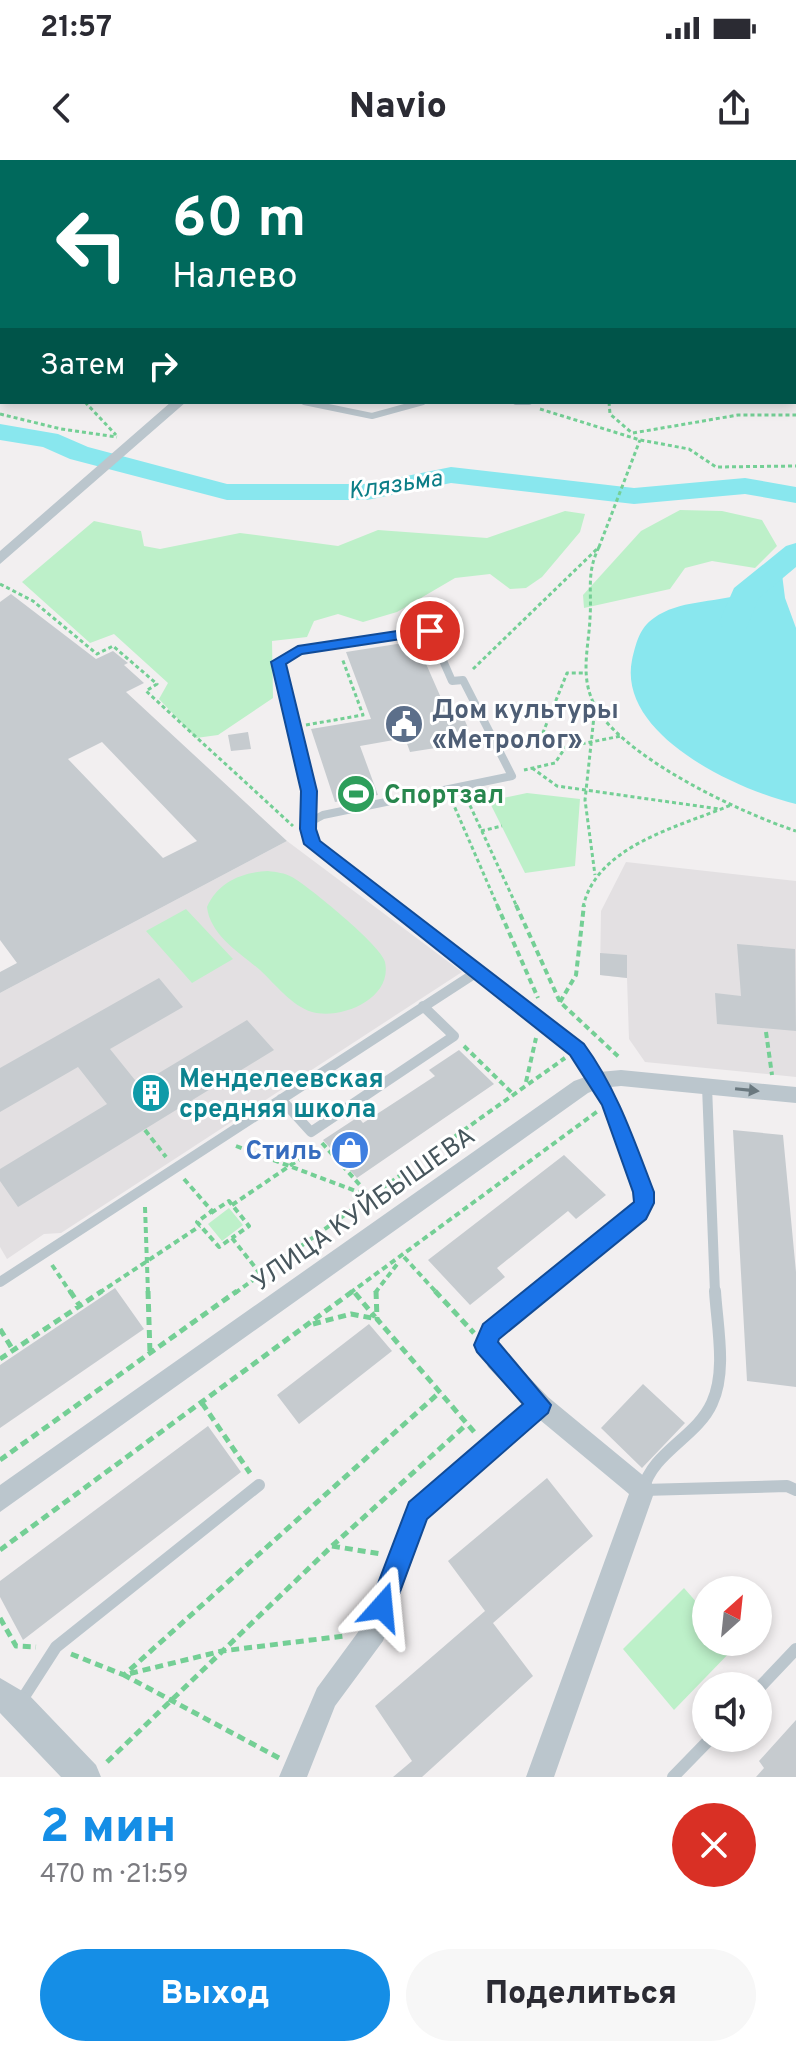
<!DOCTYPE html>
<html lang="ru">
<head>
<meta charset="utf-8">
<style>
  :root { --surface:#fff; --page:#f7f7f7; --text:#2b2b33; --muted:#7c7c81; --accent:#158ee6 }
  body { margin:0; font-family:Overpass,sans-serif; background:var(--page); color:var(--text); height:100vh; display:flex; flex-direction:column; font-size:30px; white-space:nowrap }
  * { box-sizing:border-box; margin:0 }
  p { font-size:26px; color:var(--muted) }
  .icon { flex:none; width:44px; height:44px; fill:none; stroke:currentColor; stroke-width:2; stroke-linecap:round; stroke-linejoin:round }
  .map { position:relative; height:1617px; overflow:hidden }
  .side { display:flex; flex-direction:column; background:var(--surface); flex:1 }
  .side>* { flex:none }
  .top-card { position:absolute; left:0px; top:0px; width:796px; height:244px; box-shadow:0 4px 12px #0003; background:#00695c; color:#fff; overflow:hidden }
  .needle { width:52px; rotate:27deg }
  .controls { position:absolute; left:692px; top:1416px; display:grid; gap:16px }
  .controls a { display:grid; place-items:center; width:80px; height:80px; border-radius:50%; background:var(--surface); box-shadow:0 4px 12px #0003; font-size:40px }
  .pin { position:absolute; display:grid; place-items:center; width:68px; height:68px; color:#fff; margin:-34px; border:4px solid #fff; border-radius:50%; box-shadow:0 2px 8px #0007 }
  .me { position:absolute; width:88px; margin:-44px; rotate:18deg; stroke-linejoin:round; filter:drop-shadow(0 0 6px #0008) }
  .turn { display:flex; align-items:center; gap:28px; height:168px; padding:0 40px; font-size:36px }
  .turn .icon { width:104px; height:104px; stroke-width:2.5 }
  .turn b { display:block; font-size:56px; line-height:68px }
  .then { display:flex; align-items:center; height:76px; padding:0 40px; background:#0003; gap:16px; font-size:30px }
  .round { display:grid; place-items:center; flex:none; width:84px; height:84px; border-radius:42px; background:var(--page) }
  .head { display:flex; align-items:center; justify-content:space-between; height:136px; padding:0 40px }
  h1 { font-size:48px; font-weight:800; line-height:60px; color:var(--accent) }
  .primary-button { display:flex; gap:16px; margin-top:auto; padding:16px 40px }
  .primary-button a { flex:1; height:92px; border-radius:48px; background:var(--accent); color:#fff; font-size:32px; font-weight:800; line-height:92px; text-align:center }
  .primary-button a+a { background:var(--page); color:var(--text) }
  .status { display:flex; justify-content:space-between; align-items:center; height:56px; padding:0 40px; background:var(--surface); direction:ltr }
  .status svg { height:22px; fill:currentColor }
  header { display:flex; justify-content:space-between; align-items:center; height:104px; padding:0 40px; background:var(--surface); font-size:36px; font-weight:800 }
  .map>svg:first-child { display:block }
  .education { fill:#e3e0e2 }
  .green { fill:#bdf0c9 }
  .water { fill:#89e7ee }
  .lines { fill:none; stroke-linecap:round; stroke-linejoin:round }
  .river { fill:#89e7ee; fill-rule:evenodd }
  .building { fill:#c6cbcf; fill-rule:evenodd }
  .path-far2 { stroke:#74cf95; stroke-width:3; stroke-dasharray:4 3; stroke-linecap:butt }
  .path-far1 { stroke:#74cf95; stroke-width:4; stroke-dasharray:6 4; stroke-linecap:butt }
  .path { stroke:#74cf95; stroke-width:5; stroke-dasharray:8 5; stroke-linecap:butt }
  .service-far3 { stroke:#bbc6cd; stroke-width:6 }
  .service-far2 { stroke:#bbc6cd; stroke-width:8 }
  .service-far1 { stroke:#bbc6cd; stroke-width:10 }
  .service { stroke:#bbc6cd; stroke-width:12 }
  .minor { fill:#bbc6cd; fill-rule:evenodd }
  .tertiary { fill:#bbc6cd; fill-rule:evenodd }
  .oneway { fill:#6a787f }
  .route { fill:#1a73e8; stroke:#114b97; stroke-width:2 }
  .labels { text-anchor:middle; stroke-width:6; stroke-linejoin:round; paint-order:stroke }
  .far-water-label { font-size:24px; font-style:italic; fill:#0b7e87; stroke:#fff }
  .service-label { font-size:26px; font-weight:bold; fill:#4e5e75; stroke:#fff; text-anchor:start }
  .leisure-label { font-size:26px; font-weight:bold; fill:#27864d; stroke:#fff; text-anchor:start }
  .culture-label { font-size:26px; font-weight:bold; fill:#0d838f; stroke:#fff; text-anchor:start }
  .shop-label { font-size:26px; font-weight:bold; fill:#366cbe; stroke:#fff; text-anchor:end }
  .street-label { font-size:26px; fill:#47565d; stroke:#fff }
</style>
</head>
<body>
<div class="status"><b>21:57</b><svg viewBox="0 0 49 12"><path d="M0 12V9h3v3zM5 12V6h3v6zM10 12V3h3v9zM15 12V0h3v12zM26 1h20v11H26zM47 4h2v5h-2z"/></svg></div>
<header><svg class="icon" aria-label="back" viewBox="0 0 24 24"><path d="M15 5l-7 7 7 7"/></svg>Navio<svg class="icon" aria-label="share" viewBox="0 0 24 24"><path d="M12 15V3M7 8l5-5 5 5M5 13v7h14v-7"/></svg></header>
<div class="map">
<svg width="796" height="1617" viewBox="0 0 796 1617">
  <rect width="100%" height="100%" fill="#f2eff0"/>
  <!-- education -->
  <path class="education" d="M 287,681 L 462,812 L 61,1073 L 44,1074 L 7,1099 L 0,1087 L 0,833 Z
    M 626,702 L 796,721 L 796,917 L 645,902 L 629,879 L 627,818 L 600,815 L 601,751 Z"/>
  <!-- green -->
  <path class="green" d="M 680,350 L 722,351 L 762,360 L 777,386 L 755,408 L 712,401 L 685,408 L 670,429 L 584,448 L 583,435 L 641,371 Z
    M 565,351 L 585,354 L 580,372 L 542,417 L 526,428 L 510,429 L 490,414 L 455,418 L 397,452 L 363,462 L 338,454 L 314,461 L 307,477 L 272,481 L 273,538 L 218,575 L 196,578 L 159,539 L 168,523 L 114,474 L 90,483 L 22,422 L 94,361 L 141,371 L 144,386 L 160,389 L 240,373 L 338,386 L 378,370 L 487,378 Z
    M 527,633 L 580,639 L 575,706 L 525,713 L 489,641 Z
    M 268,711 C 276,712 285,713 292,717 C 308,726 382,786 385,802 C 393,839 341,860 312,852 C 292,846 275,824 260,810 C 240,793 210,775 207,747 C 218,722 242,712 268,711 Z
    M 186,749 L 233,799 L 192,823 L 146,771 Z
    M 229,1048 L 243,1065 L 222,1081 L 208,1064 Z
    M 684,1428 L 706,1453 L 706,1482 L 732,1482 L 736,1486 L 674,1550 L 623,1489 Z"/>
  <!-- water -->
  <path class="water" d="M 781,406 L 785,438 L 796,468 L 796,644 C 737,630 617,575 632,500 C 636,484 639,468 654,458 C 679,440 713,443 742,434 C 755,430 769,415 781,406 Z"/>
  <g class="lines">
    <!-- river -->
    <path class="river" d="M 0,264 L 58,274 L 88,287 L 227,324 L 367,324 L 451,307 L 634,328 L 745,318 L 796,327 L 796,343 L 745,334 L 634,344 L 451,323 L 367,340 L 227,340 L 70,299 L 43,287 L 0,280 Z
      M 796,383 L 796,407 L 759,438 L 746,469 L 724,469 L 719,462 L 734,428 L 786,386 Z"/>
  </g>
  <!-- building -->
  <path class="building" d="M 11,434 L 96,499 L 113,491 L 128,503 L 124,505 L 144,523 L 126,532 L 287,681 L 0,833 L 0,812 L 17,803 L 0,780 L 0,442 ZM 102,582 L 197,681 L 163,698 L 68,599 Z
    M 416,481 L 445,547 L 458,545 L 469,570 L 456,572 L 461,584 L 410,592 L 405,578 L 360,586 L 378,635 L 335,642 L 311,569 L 371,559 L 346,492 Z
    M 248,572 L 251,589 L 231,591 L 228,575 Z
    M 737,784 L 795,789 L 796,871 L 717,864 L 715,833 L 741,836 Z
    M 600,793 L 627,795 L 627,818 L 600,815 Z
    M 159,818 L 183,847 L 110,889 L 139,925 L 247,860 L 274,890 L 18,1047 L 0,1021 L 0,1009 L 107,944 L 78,907 L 0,952 L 0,908 Z
    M 459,890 L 494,924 L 357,1018 L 323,980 L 358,957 L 363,963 L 400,939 L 435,916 L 429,910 Z
    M 733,970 L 783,975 L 796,1112 L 796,1227 L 747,1221 Z
    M 564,995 L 606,1035 L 576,1059 L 568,1051 L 497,1108 L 505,1117 L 470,1145 L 428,1100 Z
    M 115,1128 L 144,1169 L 0,1268 L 0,1205 Z
    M 369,1164 L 392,1191 L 299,1264 L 277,1235 Z
    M 643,1224 L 685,1263 L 642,1308 L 601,1268 Z
    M 208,1266 L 241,1312 L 23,1480 L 0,1437 L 0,1421 Z
    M 547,1318 L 593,1376 L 493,1463 L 533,1516 L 422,1617 L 393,1617 L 412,1601 L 375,1546 L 485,1451 L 448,1401 Z
    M 796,1560 L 796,1617 L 756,1617 L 764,1608 L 759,1601 Z"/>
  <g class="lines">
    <!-- path-far2 -->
    <path class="path-far2" d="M 85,242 L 116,275
      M 609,242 L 610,254 L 632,273
      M 540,249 L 640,280 L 689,289 L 716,307 L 796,306
      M 0,254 L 61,269 L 117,277
      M 633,273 L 738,255 L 796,255
      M 599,387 C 586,413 592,431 590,458 C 589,484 581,511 591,537 C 611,593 741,653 796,671
      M 0,424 L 33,441 L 97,494 L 113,486 L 157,524 L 146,531 L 293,666
      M 473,509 L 599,387 L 640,280
      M 595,547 L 585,640 L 595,715
      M 306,565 L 363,555 L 342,498
      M 540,580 L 567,513 L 585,513
      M 511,584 L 546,580 L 563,591 L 555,603 L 524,610
      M 561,588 L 621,576
      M 532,608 L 557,626 L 719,649
      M 467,639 L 517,747
      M 452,641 L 498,747
      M 481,671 L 502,666
      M 583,747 C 597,685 679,667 731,645"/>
    <!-- path-far1 -->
    <path class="path-far1" d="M 497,745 L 538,838
      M 516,745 L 560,842 L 621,899
      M 560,842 L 576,815 L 584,745
      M 766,872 L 772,915
      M 464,886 L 512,933
      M 526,922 L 536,878
      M 145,970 L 166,997
      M 322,983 L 368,1034
      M 236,986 L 369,1036
      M 184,1019 L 212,1051 L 197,1062 L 219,1087 L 232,1078 L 262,1116
      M 232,1045 L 316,988
      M 145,1047 L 148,1133
      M 211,1053 L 229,1041 L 249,1066 L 232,1078
      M 404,1097 L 437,1133
      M 52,1105 L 71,1133
      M 99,1133 L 200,1066
      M 235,1133 L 565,898
      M 350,1133 L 598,951
      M 375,1133 L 398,1103"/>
    <!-- path -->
    <path class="path" d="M 70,1131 L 80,1146
      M 148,1131 L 150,1193
      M 376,1131 L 377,1159 L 475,1273
      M 435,1131 L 474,1173
      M 355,1133 L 375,1157
      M 313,1164 L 351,1154 L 377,1159
      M 0,1169 L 13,1190
      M 0,1199 L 102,1131
      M 202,1243 L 250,1313
      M 0,1300 L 237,1131
      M 332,1386 L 381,1394
      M 0,1390 L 353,1131
      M 0,1458 L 16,1486 L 36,1487
      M 71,1494 L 124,1515 L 440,1232
      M 279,1598 L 124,1515 L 222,1491 L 344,1476
      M 107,1602 L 332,1386 L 467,1264"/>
    <!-- service-far3 -->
    <path class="service-far3" d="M 304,242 L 372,256 L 423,242
      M 516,242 L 529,242"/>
    <!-- service-far2 -->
    <path class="service-far2" d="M 430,471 L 452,521 L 463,520 L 512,616 L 323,655 L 312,661 L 308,669 L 309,631 L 279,502 L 298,490 Z
      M 308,669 L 312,684 L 393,747"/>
    <!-- service-far1 -->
    <path class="service-far1" d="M 391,745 L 577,890 L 610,945 L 632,995 L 642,1038 L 639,1052 L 538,1133
      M 707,926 L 715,1133
      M 281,939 L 311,972 L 454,876 L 423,846
      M 0,1122 L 477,812"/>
    <!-- service -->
    <path class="service" d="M 715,1131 C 717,1166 727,1211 712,1243 C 697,1277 652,1292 643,1330 L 787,1326 L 796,1330
      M 496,1199 L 485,1185 L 491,1171 L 541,1131
      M 758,1529 L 796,1489
      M 20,1543 L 56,1487 L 259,1325
      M 673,1617 L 711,1578"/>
    <!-- minor -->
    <path class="minor" d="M 621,910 L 796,927 L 796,943 L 621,926 L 600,928 L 588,933 L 0,1352 L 0,1325 L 574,921 L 599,912 Z
      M 496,1188 L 504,1191 L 548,1237 L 651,1322 L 655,1330 L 554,1617 L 526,1617 L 629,1334 L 540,1260 L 427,1359 L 383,1481 L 335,1546 L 307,1617 L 279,1617 L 317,1528 L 364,1464 L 409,1342 L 523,1244 L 488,1207 L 485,1199 L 488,1191 Z"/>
    <!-- tertiary -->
    <path class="tertiary" d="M 171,242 L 186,242 L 0,404 L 0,391 Z
      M 0,1518 L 29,1535 L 96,1605 L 101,1617 L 61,1617 L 0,1553 Z"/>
  </g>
  <!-- one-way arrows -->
  <defs><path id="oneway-solid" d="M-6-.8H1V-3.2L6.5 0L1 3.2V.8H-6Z" transform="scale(2)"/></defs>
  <use class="oneway" href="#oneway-solid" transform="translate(747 930) rotate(6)"/>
  <!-- route -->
  <path class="route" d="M 430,466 L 435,468 L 435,474 L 302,494 L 286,504 L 317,631 L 316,669 L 320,681 L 584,884 C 617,929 634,980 654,1032 L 654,1043 L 646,1059 L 499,1179 L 498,1182 L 551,1245 L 548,1253 L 427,1359 L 391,1456 L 382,1460 L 373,1456 L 369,1447 L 409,1342 L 523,1244 L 477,1192 L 474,1185 L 483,1164 L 634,1042 L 633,1032 L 602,945 L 570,895 L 304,684 L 300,669 L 301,631 L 271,502 L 298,486 Z"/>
  <!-- icons -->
  <defs>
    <g id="civic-disc" transform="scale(2)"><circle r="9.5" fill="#5c6f8a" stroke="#fff"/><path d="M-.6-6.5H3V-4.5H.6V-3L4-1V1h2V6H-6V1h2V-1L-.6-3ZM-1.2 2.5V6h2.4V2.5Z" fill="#fff"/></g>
    <g id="stadium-disc" transform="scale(2)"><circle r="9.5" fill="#2e9e5b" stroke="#fff"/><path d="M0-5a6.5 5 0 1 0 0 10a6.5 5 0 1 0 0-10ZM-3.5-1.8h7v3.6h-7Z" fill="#fff"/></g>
    <g id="building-disc" transform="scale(2)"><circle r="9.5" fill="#0f9aa8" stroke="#fff"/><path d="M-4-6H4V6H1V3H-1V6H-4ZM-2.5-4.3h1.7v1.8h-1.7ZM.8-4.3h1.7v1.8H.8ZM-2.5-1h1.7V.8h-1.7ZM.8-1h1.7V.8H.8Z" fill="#fff"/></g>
    <g id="shop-disc" transform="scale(2)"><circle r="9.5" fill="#3f7fe0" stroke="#fff"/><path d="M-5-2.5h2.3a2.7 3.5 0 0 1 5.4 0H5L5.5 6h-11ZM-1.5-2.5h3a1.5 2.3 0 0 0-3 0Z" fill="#fff"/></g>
  </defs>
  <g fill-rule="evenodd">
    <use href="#civic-disc" x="404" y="564"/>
    <use href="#stadium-disc" x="356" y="634"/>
    <use href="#building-disc" x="151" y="933"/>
    <use href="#shop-disc" x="350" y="990"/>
  </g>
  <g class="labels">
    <!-- far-water labels -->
    <g class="far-water-label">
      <text transform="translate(395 324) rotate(-8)" y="8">Клязьма</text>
    </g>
    <!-- service labels -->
    <g class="service-label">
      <text x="432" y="558">Дом культуры<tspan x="432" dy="30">«Метролог»</tspan></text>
    </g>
    <!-- leisure labels -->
    <g class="leisure-label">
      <text x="384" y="643">Спортзал</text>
    </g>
    <!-- culture labels -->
    <g class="culture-label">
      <text x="179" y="927">Менделеевская<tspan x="179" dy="30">средняя школа</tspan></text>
    </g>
    <!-- shop labels -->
    <g class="shop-label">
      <text x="322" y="999">Стиль</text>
    </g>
    <!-- street labels -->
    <g class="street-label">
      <text transform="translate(363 1048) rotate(-35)" y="9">УЛИЦА КУЙБЫШЕВА</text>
    </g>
  </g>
</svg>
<div class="controls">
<a><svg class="needle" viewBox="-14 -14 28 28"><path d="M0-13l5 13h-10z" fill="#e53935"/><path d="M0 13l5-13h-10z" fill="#7c7c81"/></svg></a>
<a><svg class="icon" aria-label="sound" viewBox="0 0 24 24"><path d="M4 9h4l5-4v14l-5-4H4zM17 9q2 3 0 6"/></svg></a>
</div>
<div class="pin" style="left:430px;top:471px;background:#d93025"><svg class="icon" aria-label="arrive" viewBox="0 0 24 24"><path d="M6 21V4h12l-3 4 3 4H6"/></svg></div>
<svg class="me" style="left:382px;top:1447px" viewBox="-20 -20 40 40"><path d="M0-17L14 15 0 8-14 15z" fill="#1a73e8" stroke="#fff" stroke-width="4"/></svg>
<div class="top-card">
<div class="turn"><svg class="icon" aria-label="left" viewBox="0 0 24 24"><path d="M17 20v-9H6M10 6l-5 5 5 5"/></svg><div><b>60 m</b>Налево</div></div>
<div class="then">Затем<svg class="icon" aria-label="right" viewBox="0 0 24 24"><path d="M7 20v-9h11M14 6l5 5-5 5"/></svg></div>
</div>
</div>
<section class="side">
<div class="head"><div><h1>2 мин</h1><p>470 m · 21:59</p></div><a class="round" style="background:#d93025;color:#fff"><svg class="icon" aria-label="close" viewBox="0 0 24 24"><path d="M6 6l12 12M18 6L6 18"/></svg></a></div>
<div class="primary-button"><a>Выход</a><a>Поделиться</a></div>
</section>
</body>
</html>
